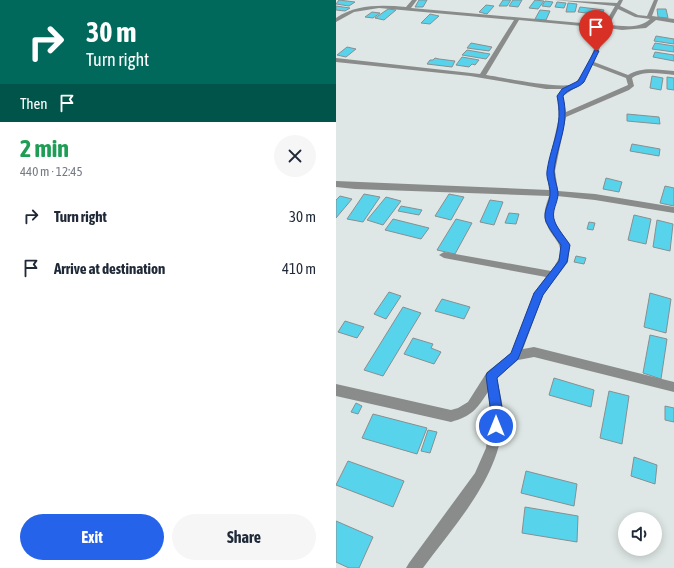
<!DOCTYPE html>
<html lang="en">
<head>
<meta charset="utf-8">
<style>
  :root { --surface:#fff; --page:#f6f6f7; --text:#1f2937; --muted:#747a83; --accent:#2563eb }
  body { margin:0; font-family:"Asap Condensed",sans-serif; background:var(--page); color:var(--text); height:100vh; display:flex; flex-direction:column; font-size:15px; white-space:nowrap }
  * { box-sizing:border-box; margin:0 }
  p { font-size:13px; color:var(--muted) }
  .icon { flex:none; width:22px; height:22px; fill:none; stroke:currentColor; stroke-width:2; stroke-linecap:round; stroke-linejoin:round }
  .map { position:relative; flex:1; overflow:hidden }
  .side { display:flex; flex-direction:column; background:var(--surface); width:336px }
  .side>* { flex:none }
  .hud { background:#00695c; color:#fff; overflow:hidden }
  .controls { position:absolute; left:282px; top:512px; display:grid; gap:8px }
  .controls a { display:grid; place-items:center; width:44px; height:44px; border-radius:50%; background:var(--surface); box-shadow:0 2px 10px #0003; font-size:20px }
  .pin { position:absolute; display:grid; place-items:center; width:34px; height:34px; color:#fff; margin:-41px -17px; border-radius:50% 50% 50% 0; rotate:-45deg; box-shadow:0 0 4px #0007 }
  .pin .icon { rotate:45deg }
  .me { position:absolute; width:44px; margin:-22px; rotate:0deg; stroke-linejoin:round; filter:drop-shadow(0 0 3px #0008) }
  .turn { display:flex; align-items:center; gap:14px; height:84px; padding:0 20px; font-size:18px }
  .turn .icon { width:52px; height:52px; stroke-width:2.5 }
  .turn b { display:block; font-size:28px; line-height:34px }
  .then { display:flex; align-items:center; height:38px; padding:0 20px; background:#0003; gap:8px; font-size:15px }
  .round { display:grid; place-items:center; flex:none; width:42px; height:42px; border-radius:21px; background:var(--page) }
  .summary { display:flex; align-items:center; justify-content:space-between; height:68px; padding:0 20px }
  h1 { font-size:24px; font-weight:700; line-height:30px; color:#1e9e55 }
  .action { display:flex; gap:8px; margin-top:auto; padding:8px 20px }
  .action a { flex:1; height:46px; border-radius:24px; background:var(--accent); color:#fff; font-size:16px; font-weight:700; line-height:46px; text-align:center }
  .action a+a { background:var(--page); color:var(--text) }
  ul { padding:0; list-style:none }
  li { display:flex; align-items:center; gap:12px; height:52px; padding:0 20px }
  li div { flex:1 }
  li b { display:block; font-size:15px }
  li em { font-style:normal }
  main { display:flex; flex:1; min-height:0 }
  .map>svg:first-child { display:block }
  .building { fill:#57d4ec; stroke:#878f91 }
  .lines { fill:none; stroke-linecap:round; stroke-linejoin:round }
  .minor { fill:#898c8a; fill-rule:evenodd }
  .route { fill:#2563eb; stroke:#184099 }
</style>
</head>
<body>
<main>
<section class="side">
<div class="hud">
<div class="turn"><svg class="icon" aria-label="right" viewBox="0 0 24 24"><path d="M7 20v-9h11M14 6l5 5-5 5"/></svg><div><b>30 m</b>Turn right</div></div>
<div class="then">Then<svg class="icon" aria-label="arrive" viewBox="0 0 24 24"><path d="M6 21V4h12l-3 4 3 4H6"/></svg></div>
</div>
<div class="summary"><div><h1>2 min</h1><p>440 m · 12:45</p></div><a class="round"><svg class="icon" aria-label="close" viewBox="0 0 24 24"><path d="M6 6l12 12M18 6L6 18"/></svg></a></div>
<ul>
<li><svg class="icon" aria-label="right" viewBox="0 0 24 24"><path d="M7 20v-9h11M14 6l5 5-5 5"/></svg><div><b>Turn right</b></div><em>30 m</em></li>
<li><svg class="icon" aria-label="arrive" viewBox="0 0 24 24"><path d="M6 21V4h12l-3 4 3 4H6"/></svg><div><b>Arrive at destination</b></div><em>410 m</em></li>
</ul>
<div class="action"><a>Exit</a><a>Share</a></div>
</section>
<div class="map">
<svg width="338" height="568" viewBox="0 0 338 568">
  <rect width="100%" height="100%" fill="#dee7e5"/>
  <!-- building -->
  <path class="building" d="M 3,0 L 19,2 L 13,6 L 0,4 Z
    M 83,0 L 91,0 L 87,7 L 79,7 Z
    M 167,0 L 175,0 L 171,6 L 163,6 Z
    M 177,0 L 186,0 L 182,7 L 173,6 Z
    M 199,0 L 208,1 L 202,9 L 193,8 Z
    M 209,1 L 217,2 L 214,7 L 206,6 Z
    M 221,2 L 230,3 L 228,8 L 219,7 Z
    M 232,3 L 241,4 L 239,12 L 230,12 Z
    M 150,5 L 158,6 L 151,14 L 143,12 Z
    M 0,6 L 14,8 L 9,11 L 0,10 Z
    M 244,7 L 268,10 L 266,15 L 242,12 Z
    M 52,9 L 60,10 L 48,20 L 39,18 Z
    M 321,9 L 330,9 L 332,18 L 322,17 Z
    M 204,10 L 214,11 L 210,20 L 199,19 Z
    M 36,12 L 44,13 L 37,18 L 29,17 Z
    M 94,14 L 103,16 L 94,24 L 85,23 Z
    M 320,36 L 338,39 L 338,44 L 318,41 Z
    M 135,43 L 156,47 L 153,51 L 131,48 Z
    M 319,43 L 338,46 L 338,52 L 316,49 Z
    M 11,47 L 20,49 L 10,57 L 1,55 Z
    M 131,50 L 154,54 L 150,59 L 126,55 Z
    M 319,52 L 338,55 L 338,61 L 317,57 Z
    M 126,57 L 143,60 L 139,65 L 136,64 L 133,67 L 120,65 Z
    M 99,58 L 103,59 L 119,61 L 116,67 L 91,64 L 94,60 L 97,60 Z
    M 316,76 L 327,78 L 325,90 L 314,88 Z
    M 331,77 L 338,78 L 338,90 L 331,89 Z
    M 291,114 L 323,117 L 324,124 L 291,121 Z
    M 296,144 L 324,149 L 323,156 L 294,151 Z
    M 270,178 L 286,182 L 283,192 L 267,189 Z
    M 329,186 L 338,188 L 338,206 L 324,203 Z
    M 28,194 L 44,197 L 27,222 L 11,219 Z
    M 113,194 L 128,197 L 115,220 L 99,216 Z
    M 4,196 L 16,199 L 0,218 L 0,200 Z
    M 50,197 L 65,201 L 47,225 L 31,220 Z
    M 154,200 L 167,202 L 158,225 L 144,222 Z
    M 65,206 L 86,210 L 83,215 L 62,211 Z
    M 173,213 L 183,214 L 180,224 L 169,223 Z
    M 298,215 L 315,219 L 310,244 L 292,240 Z
    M 57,219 L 93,228 L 85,239 L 49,230 Z
    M 120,219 L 136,223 L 119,254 L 101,250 Z
    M 321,220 L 337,224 L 334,251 L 317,247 Z
    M 253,222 L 259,223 L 257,230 L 251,229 Z
    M 240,256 L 250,258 L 248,264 L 238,262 Z
    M 53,292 L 65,296 L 50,319 L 38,314 Z
    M 314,293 L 335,299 L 330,333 L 308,327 Z
    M 106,299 L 134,307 L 128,319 L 99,311 Z
    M 67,307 L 85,313 L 47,376 L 28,370 Z
    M 9,321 L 28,327 L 21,338 L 2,332 Z
    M 314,335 L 331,339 L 325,379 L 307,373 Z
    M 77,338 L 97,344 L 95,348 L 105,352 L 98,364 L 68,354 Z
    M 218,378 L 258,390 L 255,407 L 213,395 Z
    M 273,391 L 293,396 L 286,444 L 264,438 Z
    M 20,403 L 26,406 L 22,414 L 15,412 Z
    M 329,406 L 338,408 L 338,422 L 329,420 Z
    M 37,414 L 91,428 L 81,454 L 26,438 Z
    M 92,430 L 101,432 L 94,453 L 85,451 Z
    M 298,457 L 321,465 L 319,484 L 295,476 Z
    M 12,461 L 68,481 L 57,507 L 0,485 Z
    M 190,471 L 241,484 L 238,506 L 185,493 Z
    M 189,507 L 242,516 L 241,542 L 186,533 Z
    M 0,521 L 37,537 L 23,568 L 13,568 L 0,562 Z"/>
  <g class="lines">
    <!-- minor -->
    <path class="minor" d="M 76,0 L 81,0 L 75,8 L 268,25 L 279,6 L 219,0 L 281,3 L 283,0 L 287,0 L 284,6 L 302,15 L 311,16 L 318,0 L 322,0 L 316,16 L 338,19 L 338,23 L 320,20 L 310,28 L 286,30 L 272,28 L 258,62 L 292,75 C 306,66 323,70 338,71 L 338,75 C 325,74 308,70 296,78 L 298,86 L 293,90 L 230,117 L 219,171 L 222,191 L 259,194 L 338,207 L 338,213 L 259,200 L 221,196 L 217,213 L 218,221 L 234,245 L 232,262 L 207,295 L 187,349 L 198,347 L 338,382 L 338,392 L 198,357 L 182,360 L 161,378 C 163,390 167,402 167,414 C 168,473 120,523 87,568 L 70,568 L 73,563 L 139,473 L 150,448 L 155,414 L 152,392 C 140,410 136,416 115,422 L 0,396 L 0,384 L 115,410 L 122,408 L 132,402 L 151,372 L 175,353 L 198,293 L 210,277 L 108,258 L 103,255 L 108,252 L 215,271 C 236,243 216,243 209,220 C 207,212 211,203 213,196 L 19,189 L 0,187 L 0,181 L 213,190 L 211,171 L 223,117 L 221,96 L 228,89 L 210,89 L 134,76 L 0,62 L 0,58 L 144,74 L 178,20 L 43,8 L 18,12 L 0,22 L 0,18 C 21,4 45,5 70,7 ZM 282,9 L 299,17 L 314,19 C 304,29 287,26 273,25 ZM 183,20 L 267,28 C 261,41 249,75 239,83 C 229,91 165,77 150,75 ZM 256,65 L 290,78 L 292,85 L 230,112 L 227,96 L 245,84 Z"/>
  </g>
  <!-- route -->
  <path class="route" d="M 259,50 L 263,51 L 248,82 C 242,89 232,88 227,96 C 234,126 221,143 218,171 C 218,179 221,185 222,192 C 223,202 214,211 219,222 C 222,230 229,237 234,245 L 231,262 L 207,295 L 182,359 L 161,378 L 167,414 L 164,430 L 160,431 L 156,430 L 154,426 L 155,414 L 150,376 L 151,373 L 175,353 L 198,293 L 223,261 L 225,245 C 220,238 214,230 210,222 C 206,211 215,202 214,192 C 214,184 210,179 211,171 C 215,143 228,126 221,96 L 226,89 L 242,81 Z"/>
</svg>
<div class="controls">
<a><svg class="icon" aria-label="sound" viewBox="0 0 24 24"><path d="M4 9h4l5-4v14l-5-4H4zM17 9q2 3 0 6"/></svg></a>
</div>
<div class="pin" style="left:260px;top:51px;background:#d93025"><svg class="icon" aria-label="arrive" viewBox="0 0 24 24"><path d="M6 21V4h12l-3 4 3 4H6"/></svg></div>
<svg class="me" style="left:160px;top:426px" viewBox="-20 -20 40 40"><circle r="17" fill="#2563eb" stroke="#fff" stroke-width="3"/><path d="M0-11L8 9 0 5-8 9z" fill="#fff"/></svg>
</div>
</main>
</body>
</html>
